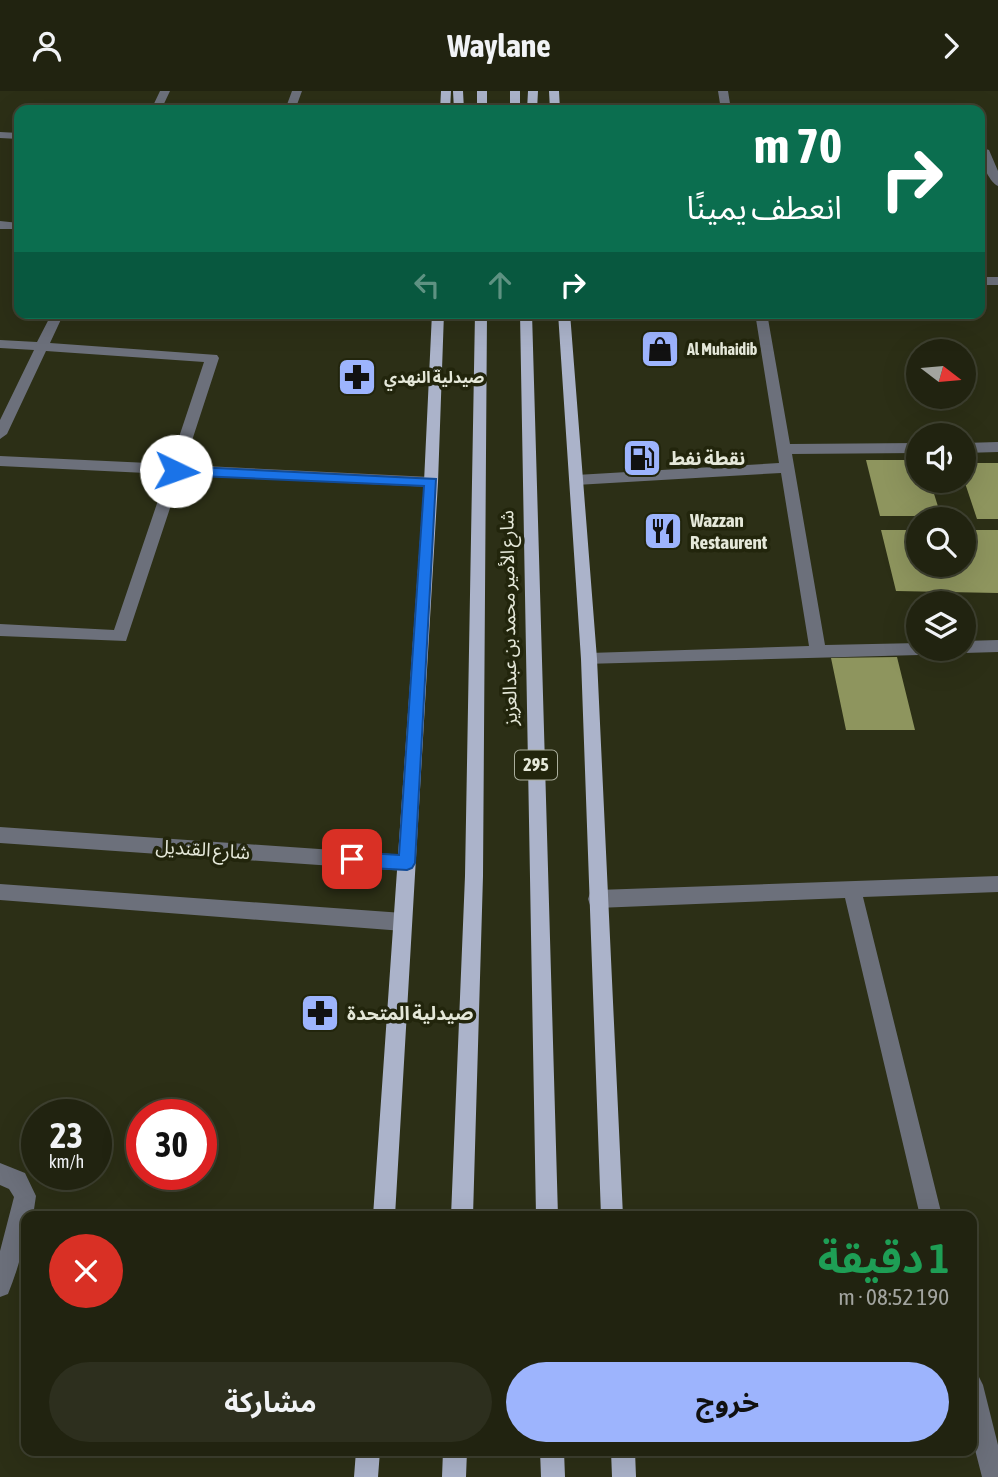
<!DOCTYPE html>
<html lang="ar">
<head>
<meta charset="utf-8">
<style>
  :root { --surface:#212310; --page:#2d2f1e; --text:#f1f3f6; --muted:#a2a49f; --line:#3e4030; --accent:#9db4fd }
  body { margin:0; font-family:"Asap Condensed","Noto Sans Arabic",sans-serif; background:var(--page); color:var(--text); direction:rtl; height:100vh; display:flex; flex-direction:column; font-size:26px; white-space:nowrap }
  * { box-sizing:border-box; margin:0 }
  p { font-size:23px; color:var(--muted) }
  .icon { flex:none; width:38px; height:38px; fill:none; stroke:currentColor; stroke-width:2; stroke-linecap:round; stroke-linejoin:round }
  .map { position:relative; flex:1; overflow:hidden; direction:ltr }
  .details { position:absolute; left:21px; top:1120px; width:956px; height:245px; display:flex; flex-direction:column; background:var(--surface); border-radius:14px; box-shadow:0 7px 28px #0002,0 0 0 2px var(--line); direction:rtl }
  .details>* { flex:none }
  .banner { position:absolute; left:14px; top:14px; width:971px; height:214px; border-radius:14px; box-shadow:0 7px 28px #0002,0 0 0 2px var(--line); direction:rtl; background:#0b6e4f; color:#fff; overflow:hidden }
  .needle { width:46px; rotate:106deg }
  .fabs { position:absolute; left:906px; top:248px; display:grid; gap:14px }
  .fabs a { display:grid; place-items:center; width:70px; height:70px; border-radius:50%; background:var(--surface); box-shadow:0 7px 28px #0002,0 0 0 2px var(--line); font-size:35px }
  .speed { position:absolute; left:21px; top:1008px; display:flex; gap:14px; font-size:35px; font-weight:700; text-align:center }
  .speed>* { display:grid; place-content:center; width:91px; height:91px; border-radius:50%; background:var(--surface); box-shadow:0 7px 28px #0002,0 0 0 2px var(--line); line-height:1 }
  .speed small { font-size:18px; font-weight:400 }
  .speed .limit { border:10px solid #d22; background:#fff; color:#111 }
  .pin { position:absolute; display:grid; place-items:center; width:60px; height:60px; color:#fff; margin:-30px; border-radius:14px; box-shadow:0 4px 10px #0006 }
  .me { position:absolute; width:77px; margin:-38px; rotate:93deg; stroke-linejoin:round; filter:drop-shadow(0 0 5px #0008) }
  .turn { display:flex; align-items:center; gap:24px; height:147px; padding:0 28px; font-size:32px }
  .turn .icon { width:91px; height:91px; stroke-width:2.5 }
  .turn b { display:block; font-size:49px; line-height:60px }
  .lanes { display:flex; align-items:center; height:66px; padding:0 28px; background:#0003; justify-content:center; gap:35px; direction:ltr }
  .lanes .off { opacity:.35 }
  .round { display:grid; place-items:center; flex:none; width:74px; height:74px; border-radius:37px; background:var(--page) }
  .summary { display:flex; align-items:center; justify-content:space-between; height:119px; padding:0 28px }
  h1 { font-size:42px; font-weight:700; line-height:52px; color:#1e9e55 }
  .button { display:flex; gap:14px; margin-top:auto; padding:14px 28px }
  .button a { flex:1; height:80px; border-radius:42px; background:var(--accent); color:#111; font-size:28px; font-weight:700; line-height:80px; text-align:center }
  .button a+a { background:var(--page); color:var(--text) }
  header { display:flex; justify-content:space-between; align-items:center; height:91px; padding:0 28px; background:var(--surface); font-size:32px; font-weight:700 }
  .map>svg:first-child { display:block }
  .building { fill:#8e955e }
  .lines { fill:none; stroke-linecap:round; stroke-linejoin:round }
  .minor { fill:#6c707b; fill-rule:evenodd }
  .major { fill:#abb3ca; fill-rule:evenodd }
  .route { fill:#1a73e8; stroke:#114b97; stroke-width:2 }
  .labels { text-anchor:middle; stroke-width:7; stroke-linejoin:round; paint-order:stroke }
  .far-poi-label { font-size:16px; font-weight:bold; fill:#e5e8d9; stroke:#22250c; text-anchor:start }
  .shield { fill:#22250c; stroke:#aaae9c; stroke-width:2 }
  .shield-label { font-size:18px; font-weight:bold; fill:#e5e8d9 }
  .poi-label { font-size:19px; font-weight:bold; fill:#e5e8d9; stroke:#22250c; text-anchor:start }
  .street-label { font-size:19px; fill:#e5e8d9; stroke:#22250c }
</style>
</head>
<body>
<header><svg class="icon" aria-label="forward" viewBox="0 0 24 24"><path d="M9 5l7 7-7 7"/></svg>Waylane<svg class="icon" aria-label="person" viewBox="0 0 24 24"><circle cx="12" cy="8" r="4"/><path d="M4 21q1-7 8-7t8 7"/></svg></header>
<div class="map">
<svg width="998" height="1386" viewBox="0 0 998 1386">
  <rect width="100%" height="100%" fill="#2c2f16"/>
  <!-- building -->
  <path class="building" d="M 866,369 L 919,369 L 919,390 L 930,390 L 941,425 L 880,425 Z
    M 964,372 L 998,372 L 998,428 L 977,428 L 964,389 Z
    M 881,439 L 919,439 L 919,474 L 964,474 L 964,439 L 998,439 L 998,502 L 896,500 Z
    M 897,566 L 915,639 L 846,639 L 831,567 Z"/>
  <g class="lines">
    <!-- minor -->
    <path class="minor" d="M 160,0 L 170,0 L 161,19 L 151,19 Z
      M 292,0 L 302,0 L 295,19 L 285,19 Z
      M 718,0 L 728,0 L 731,19 L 721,19 Z
      M 0,41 L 19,42 L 19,48 L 0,47 Z
      M 980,56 L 989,59 L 998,80 L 998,95 C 988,90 980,69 980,56 Z
      M 0,130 L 19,132 L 19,138 L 0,138 Z
      M 980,186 L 998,186 L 998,194 L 980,194 Z
      M 52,222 L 64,222 L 50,252 L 217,264 L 219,267 L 184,374 L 431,386 L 438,391 L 431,396 L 181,384 L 126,550 L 0,545 L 0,533 L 114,539 L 167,383 L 0,375 L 0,365 L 170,373 L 204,271 L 46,260 L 7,343 L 0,348 L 0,329 L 34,259 L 0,257 L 0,249 L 37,251 Z
      M 755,222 L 767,222 L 790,353 L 919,352 L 919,362 L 792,363 L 825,554 L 919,552 L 919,558 L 927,558 L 919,564 L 583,573 L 581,568 L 589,562 L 809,555 L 781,382 L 576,394 L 569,389 L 576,384 L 779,372 Z
      M 998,351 L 998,361 L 964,362 L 964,352 Z
      M 998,549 L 998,561 L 964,562 L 957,558 L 964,558 L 964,550 Z
      M 0,736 L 406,764 L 412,766 L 415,772 L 412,778 L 406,780 L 0,752 Z
      M 998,785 L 998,801 L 863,806 L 942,1125 L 920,1125 L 845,807 L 597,817 L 590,814 L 588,808 L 590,802 L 597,799 Z
      M 0,793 L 403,822 L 410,825 L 412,831 L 410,837 L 403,840 L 0,809 Z
      M 0,1072 L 25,1082 L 36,1105 L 33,1125 L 26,1125 C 26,1152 18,1178 8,1203 L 0,1206 L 0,1160 L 14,1106 L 9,1098 L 0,1094 Z
      M 971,1282 L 979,1286 L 983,1294 L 998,1354 L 998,1386 L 982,1386 L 971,1343 Z"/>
    <!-- major -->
    <path class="major" d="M 441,0 L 451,0 L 450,19 L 440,19 Z
      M 453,0 L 463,0 L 464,19 L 454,19 Z
      M 477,0 L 487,0 L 487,19 L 477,19 Z
      M 510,0 L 520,0 L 520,19 L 510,19 Z
      M 528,0 L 538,0 L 537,19 L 527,19 Z
      M 549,0 L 559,0 L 560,19 L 550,19 Z
      M 432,222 L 444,222 L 438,391 L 395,1125 L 373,1125 L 424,391 Z
      M 475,222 L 487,222 L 483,785 L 473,1125 L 451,1125 L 465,785 Z
      M 520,222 L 532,222 L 558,1125 L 536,1125 Z
      M 558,222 L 570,222 L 597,568 L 623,1125 L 601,1125 L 581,568 Z
      M 356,1360 L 380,1360 L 378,1386 L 354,1386 Z
      M 443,1360 L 467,1360 L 466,1386 L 442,1386 Z
      M 540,1360 L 564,1360 L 565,1386 L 541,1386 Z
      M 611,1360 L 635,1360 L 636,1386 L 612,1386 Z"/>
  </g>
  <!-- route -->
  <path class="route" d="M 176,375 L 436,388 L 415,772 L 412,777 L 407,779 L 352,776 L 346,773 L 344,768 L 346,763 L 352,761 L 399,764 L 424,395 L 176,384 L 170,380 Z"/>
  <!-- icons -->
  <defs>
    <g id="shop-square" transform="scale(2.0125)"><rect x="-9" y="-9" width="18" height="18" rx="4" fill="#9db4fd" stroke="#22250c"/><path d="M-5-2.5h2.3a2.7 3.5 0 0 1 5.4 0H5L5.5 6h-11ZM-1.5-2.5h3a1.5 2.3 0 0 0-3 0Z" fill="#111"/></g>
    <g id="pharmacy-square" transform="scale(2.0125)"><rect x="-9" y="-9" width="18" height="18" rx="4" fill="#9db4fd" stroke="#22250c"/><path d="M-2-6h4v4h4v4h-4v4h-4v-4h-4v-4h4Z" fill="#111"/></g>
    <g id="fuel-square" transform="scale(2.0125)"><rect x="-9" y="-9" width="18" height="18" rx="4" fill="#9db4fd" stroke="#22250c"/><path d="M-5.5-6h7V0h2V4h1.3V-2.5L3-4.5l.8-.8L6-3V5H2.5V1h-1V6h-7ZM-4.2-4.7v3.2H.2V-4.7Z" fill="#111"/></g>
    <g id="restaurant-square" transform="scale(2.0125)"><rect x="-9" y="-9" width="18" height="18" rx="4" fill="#9db4fd" stroke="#22250c"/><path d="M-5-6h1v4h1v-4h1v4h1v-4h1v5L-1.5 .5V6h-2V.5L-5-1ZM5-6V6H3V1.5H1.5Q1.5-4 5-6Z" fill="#111"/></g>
  </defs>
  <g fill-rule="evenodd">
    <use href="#shop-square" x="660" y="258"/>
    <use href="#pharmacy-square" x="357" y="286"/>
    <use href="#fuel-square" x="642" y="367"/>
    <use href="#restaurant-square" x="663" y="440"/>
    <use href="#pharmacy-square" x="320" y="922"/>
  </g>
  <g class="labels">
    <!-- far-poi labels -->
    <g class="far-poi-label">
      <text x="687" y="264">Al Muhaidib</text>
      <text x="384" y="292">صيدلية النهدي</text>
    </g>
    <!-- shield labels -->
    <rect class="shield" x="515" y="659.5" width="42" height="29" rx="5"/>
    <g class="shield-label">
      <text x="536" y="680">295</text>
    </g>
    <!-- poi labels -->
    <g class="poi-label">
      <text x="669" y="374">نقطة نفط</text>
      <text x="690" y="436">Wazzan<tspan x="690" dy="22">Restaurent</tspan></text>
      <text x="347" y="929">صيدلية المتحدة</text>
    </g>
    <!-- street labels -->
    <g class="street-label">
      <text transform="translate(508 527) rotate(-91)" y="7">شارع الأمير محمد بن عبدالعزيز</text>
      <text transform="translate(203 758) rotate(4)" y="7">شارع القنديل</text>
    </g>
  </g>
</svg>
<div class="fabs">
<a><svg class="needle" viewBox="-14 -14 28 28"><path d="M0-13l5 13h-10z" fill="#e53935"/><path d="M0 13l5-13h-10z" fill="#a2a49f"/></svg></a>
<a><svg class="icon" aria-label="sound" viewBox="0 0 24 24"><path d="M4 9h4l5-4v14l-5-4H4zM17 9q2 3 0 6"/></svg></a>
<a><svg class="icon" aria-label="search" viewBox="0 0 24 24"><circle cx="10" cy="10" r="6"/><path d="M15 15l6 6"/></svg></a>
<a><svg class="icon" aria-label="layers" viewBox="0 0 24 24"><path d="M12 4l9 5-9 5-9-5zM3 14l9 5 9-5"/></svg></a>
</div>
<div class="speed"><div>23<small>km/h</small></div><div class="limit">30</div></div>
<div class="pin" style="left:352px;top:768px;background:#d93025"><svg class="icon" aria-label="arrive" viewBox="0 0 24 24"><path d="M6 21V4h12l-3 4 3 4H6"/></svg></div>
<svg class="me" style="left:176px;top:380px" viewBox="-20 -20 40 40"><circle r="19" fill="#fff"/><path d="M0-13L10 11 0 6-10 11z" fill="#1a73e8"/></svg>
<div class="banner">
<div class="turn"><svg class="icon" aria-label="right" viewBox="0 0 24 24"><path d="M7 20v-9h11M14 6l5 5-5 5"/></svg><div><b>70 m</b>انعطف يمينًا</div></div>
<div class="lanes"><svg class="icon off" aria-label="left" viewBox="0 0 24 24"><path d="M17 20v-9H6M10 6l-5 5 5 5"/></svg><svg class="icon off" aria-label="ahead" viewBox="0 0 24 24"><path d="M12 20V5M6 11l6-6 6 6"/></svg><svg class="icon" aria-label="right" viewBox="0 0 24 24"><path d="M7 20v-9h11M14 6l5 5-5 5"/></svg></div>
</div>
<section class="details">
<div class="summary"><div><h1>1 دقيقة</h1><p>190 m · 08:52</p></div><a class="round" style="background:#d93025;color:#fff"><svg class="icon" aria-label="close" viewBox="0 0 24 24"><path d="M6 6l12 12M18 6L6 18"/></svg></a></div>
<div class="button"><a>خروج</a><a>مشاركة</a></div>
</section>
</div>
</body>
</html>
